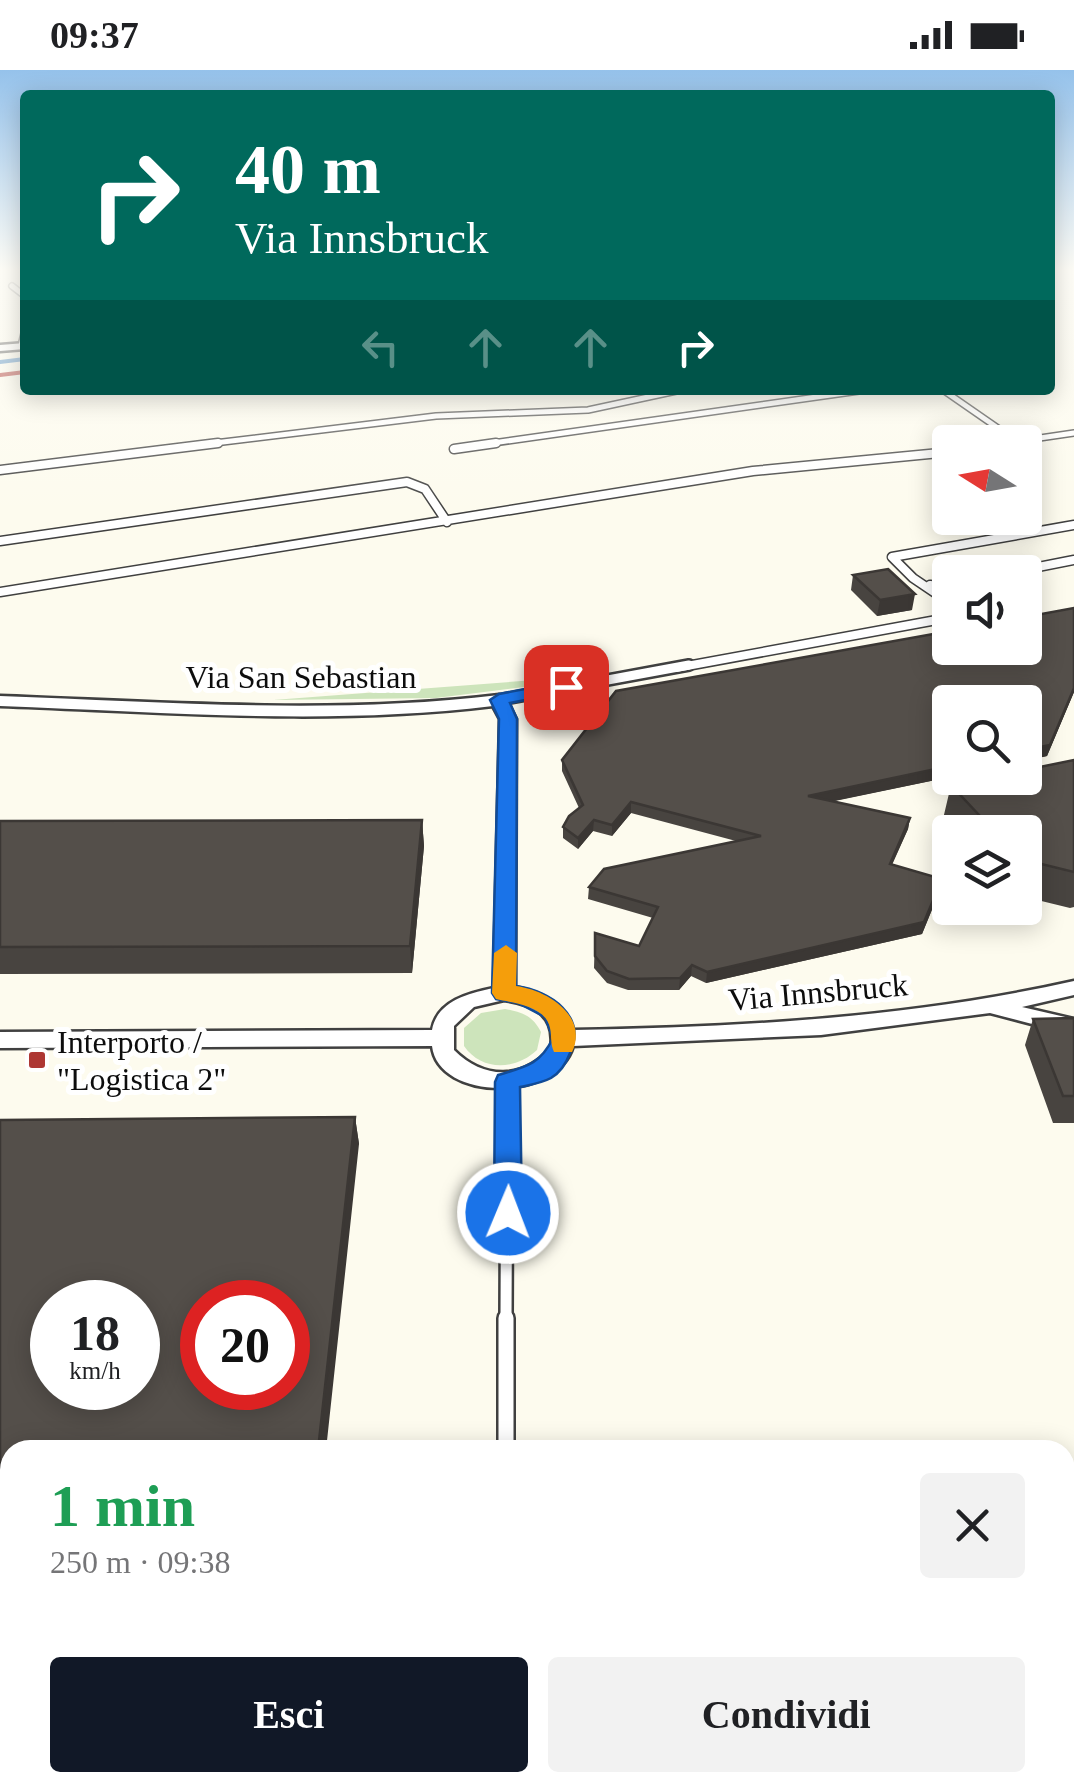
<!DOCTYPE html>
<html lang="it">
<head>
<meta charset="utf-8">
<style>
  :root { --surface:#fff; --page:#f2f2f2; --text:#202124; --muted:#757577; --accent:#111827 }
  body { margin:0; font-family:"Times New Roman",serif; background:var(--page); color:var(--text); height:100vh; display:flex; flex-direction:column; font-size:38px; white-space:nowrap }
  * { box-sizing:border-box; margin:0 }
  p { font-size:32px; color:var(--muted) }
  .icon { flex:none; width:55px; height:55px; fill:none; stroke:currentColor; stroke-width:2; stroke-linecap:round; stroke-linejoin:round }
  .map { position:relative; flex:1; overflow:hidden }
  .drawer { position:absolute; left:0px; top:1370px; width:1075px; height:352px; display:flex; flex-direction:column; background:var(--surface); border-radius:30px 30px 0 0; box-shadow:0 5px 25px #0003 }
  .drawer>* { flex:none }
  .banner { position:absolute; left:20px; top:20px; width:1035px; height:305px; border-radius:10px; box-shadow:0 5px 25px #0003; background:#00695c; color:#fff; overflow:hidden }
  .needle { width:65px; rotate:281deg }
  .tools { position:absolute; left:932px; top:355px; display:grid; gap:20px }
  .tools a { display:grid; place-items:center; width:110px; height:110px; border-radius:10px; background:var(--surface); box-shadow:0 5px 25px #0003; font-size:50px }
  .speed { position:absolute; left:30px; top:1210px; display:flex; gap:20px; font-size:50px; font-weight:700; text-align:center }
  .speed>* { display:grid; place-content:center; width:130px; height:130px; border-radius:50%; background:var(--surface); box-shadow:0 5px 25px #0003; line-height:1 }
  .speed small { font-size:25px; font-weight:400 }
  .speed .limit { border:15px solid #d22; background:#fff; color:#111 }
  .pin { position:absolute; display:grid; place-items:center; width:85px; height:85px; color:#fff; margin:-42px; border-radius:20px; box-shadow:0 5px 15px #0006 }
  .me { position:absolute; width:110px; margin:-55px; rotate:1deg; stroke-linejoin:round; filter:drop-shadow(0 0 8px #0008) }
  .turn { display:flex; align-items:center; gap:35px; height:210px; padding:0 50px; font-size:45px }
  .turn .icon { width:130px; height:130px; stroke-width:2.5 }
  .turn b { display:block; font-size:70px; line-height:85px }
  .lanes { display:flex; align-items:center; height:95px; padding:0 50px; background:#0003; justify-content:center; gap:50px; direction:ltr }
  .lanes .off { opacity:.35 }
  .round { display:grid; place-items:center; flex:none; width:105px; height:105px; border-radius:10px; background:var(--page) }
  .headline { display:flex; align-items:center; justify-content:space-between; height:170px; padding:0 50px }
  h1 { font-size:60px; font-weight:800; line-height:75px; color:#1e9e55 }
  .action { display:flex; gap:20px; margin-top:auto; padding:20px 50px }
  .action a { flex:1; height:115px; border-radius:10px; background:var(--accent); color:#fff; font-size:40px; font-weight:800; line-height:115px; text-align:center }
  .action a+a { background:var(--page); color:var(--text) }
  .status { display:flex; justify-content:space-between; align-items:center; height:70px; padding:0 50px; background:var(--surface); direction:ltr }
  .status svg { height:28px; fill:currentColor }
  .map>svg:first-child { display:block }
  .green { fill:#cde4bb }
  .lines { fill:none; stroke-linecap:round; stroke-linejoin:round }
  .stream { stroke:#4786bf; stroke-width:4 }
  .service-far4-casing { stroke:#404040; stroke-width:8 }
  .service-far3-casing { stroke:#404040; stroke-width:11 }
  .service-far2-casing { stroke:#404040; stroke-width:14 }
  .service-far1-casing { stroke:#404040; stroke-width:16 }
  .service-casing { stroke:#404040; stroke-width:20 }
  .minor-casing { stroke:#404040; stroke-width:5 }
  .trunk-casing { stroke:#1e1e1e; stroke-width:5 }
  .service-far4 { stroke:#fff; stroke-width:5 }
  .service-far3 { stroke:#fff; stroke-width:8 }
  .service-far2 { stroke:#fff; stroke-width:9 }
  .service-far1 { stroke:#fff; stroke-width:11 }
  .service { stroke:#fff; stroke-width:15 }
  .minor { fill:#fff; fill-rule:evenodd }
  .trunk { fill:#e8c06a; fill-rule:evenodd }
  .rail { stroke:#ae3733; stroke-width:4 }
  .wall { fill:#484440 }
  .shaded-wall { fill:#3b3734 }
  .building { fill:#544f4a; stroke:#3b3734; stroke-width:2.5; fill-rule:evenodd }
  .route { fill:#1a73e8; stroke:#114b97; stroke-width:2.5 }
  .slow { fill:#f59e0b }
  .poi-dot { fill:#ae3733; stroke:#fff; stroke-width:4 }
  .labels { text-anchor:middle; stroke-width:10; stroke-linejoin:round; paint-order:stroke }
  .street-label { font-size:32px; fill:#0d0d0d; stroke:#fff }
  .poi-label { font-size:32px; fill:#0d0d0d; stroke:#fff; text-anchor:start }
</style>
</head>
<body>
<div class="status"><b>09:37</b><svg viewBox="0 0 49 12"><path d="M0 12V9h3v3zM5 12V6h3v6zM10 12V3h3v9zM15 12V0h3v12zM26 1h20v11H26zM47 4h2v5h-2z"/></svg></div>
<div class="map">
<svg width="1074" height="1721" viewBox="0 0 1074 1721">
  <rect width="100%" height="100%" fill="#fdfbee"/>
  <!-- green -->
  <path class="green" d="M 535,610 L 524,617 L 436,628 L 273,630 Z
    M 505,939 C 522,942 533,946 541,962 L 537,980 C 516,1000 482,1002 464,976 L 464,958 L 481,943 Z"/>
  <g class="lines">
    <!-- stream -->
    <path class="stream" d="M 0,292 L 25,289"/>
    <!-- service-far4 casing -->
    <g class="service-far4-casing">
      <path id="service-far4" d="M 12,216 L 25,226
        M 21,276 L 25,259
        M 943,320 L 1018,372
        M 1013,372 L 1074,363
        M 198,375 L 436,346 L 588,340 L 681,320
        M 479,375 L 866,320"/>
    </g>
    <!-- service-far3 casing -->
    <g class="service-far3-casing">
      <path id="service-far3" d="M 454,379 L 496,373
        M 0,400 L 218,373
        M 0,471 L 407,412 L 425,419 L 447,452
        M 1013,502 L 1074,490
        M 930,515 L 950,517
        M 0,522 L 753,401 L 950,382
        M 950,533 L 913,508 L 892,487 L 1074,455
        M 676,598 L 942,549 L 950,542"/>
    </g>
    <!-- service-far2 casing -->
    <g class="service-far2-casing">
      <path id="service-far2" d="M 499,630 L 689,595"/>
    </g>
    <!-- service-far1 casing -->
    <g class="service-far1-casing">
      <path id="service-far1" d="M 506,1250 L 507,1012"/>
    </g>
    <!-- service casing -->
    <g class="service-casing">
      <path id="service" d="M 506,1380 L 506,1248"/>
    </g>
    <!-- minor casing -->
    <g class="minor-casing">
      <path id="minor" d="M 25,273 L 25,279 L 0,281 L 0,275 Z
        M 499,625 L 505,627 L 516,649 L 515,917 C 542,923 564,932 573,960 C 742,957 909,948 1074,911 L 1074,925 L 1022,937 L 1074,949 L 1074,965 L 990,943 L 821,965 L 573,976 C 556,1033 438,1031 432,976 L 0,978 L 0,962 L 432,960 C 437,931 469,923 494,918 L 500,649 L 493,636 C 329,656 165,642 0,636 L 0,626 C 167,632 333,645 499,625 ZM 504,930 C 533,934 556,945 551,978 C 523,1010 484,1010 454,980 L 454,956 L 474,937 Z"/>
    </g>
    <!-- trunk casing -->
    <g class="trunk-casing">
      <path id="trunk" d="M 1074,1684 L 1074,1721 L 985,1721 L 988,1712 L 1065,1712 L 1065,1685 Z"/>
    </g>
    <!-- service-far4 -->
    <use href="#service-far4" class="service-far4"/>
    <!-- service-far3 -->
    <use href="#service-far3" class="service-far3"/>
    <!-- service-far2 -->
    <use href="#service-far2" class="service-far2"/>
    <!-- service-far1 -->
    <use href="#service-far1" class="service-far1"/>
    <!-- service -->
    <use href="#service" class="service"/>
    <!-- minor -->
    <use href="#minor" class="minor"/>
    <!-- trunk -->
    <use href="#trunk" class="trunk"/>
    <!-- rail -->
    <path class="rail" d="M 0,305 L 25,302"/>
  </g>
  <!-- wall -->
  <path class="wall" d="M 853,505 L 912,540 L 877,546 L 851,520 Z
    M 1074,538 L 1074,622 L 1047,686 L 1025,691 L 1025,632 L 950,707 L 833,731 L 910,748 L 908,759 L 892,795 L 940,820 L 922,864 L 706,913 L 691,906 L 679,920 L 628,920 L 607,913 L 594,898 L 595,863 L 639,876 L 653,848 L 588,829 L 589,817 L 736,771 L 631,743 L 612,766 L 593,761 L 578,779 L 563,768 L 563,757 L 579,738 L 562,701 L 562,690 Z
    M 1074,690 L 1074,837 L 1070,838 L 1025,827 L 1025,762 L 955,762 L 943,749 L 951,715 Z
    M 422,750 L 424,776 L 412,903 L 0,904 L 0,751 Z
    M 1074,948 L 1074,1053 L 1053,1053 L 1025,975 L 1033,949 Z
    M 355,1047 L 359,1074 L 10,1380 L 10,1508 L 0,1508 L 0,1050 Z"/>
  <!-- shaded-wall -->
  <path class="shaded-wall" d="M 915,524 L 912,540 L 877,546 L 880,530 Z
    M 1074,618 L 1074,622 L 1047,686 L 1025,691 L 1025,680 Z
    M 950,696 L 950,707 L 806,737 L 808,726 Z
    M 631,732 L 631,743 L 612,766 L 612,755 Z
    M 910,748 L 908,759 L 887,805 L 890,794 Z
    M 422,750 L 424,776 L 412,903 L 410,876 Z
    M 594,750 L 593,761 L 578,779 L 578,768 Z
    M 942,809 L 940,820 L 922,864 L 706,913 L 707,902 Z
    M 692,895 L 691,906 L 679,920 L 680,908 Z
    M 355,1047 L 359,1074 L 326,1380 L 318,1380 Z"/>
  <!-- building -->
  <path class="building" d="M 888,499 L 915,524 L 880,530 L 853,505 Z
    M 1074,538 L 1074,618 L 1050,675 L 1025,680 L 1025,632 L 950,632 L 950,696 L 808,726 L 910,748 L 890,794 L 942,809 L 924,852 L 707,902 L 692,895 L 680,908 L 629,909 L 607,901 L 595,886 L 595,863 L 639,876 L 658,837 L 589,817 L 604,799 L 761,766 L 631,732 L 612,755 L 594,750 L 578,768 L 563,757 L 569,746 L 583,735 L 562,690 L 616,621 L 950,561 L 950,578 L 1025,578 L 1025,547 Z
    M 1074,690 L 1074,802 L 1025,790 L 1025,762 L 995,762 L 951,715 L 989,708 L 1025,708 L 1025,700 Z
    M 422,750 L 410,876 L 0,877 L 0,751 Z
    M 1074,948 L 1074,1026 L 1063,1026 L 1033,949 Z
    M 355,1047 L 318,1380 L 10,1380 L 10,1483 L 0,1483 L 0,1050 ZM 52,1232 L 138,1232 L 138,1318 L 52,1318 ZM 202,1232 L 288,1232 L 288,1318 L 202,1318 Z"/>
  <!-- sky -->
  <linearGradient id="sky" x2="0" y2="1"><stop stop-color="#95c2eb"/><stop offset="0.45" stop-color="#fefdf7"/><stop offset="1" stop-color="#fefdf7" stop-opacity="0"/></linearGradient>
  <rect width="1074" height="442" fill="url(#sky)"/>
  <!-- route -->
  <path class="route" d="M 566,611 L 572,613 L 572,621 L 510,633 L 517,649 L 516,916 C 551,921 587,946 570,983 C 566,994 561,1002 551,1008 C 542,1013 530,1015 520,1017 L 522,1143 L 518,1151 L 508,1154 L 498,1151 L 494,1143 L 495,1012 L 498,1005 C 525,997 540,995 553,968 L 545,947 L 518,933 L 496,929 L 492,923 L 499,649 L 490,630 L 499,624 Z"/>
  <!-- slow -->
  <path class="slow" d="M 506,875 L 517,883 L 516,916 C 547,920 589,946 572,982 L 554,982 C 550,973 552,967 550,958 C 546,936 513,933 496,929 L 492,923 L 494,883 Z"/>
  <!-- markers -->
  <rect class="poi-dot" x="27" y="980" width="20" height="20" rx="5"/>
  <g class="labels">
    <!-- street labels -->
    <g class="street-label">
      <text x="301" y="618">Via San Sebastian</text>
      <text transform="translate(818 922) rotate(-5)" y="11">Via Innsbruck</text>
    </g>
    <!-- poi labels -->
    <g class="poi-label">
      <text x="57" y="983">Interporto /<tspan x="57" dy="37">"Logistica 2"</tspan></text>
    </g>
  </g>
</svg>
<div class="tools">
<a><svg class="needle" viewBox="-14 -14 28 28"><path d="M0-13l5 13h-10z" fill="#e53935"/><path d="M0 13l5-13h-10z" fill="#757577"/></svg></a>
<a><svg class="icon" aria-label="sound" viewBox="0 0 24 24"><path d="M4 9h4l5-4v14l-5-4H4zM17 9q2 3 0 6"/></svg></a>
<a><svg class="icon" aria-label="search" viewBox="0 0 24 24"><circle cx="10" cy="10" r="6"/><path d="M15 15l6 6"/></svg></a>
<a><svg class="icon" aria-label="layers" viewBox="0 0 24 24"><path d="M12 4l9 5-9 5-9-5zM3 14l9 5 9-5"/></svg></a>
</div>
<div class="speed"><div>18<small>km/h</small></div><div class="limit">20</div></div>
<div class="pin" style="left:566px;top:617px;background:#d93025"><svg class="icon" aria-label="arrive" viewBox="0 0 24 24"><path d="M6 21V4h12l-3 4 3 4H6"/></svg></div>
<svg class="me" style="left:508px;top:1143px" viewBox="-20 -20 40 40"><circle r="17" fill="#1a73e8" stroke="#fff" stroke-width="3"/><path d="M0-11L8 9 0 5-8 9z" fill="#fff"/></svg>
<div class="banner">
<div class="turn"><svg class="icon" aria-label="right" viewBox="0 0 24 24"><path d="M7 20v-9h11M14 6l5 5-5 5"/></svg><div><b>40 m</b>Via Innsbruck</div></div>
<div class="lanes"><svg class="icon off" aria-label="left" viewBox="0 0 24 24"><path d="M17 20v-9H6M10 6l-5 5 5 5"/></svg><svg class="icon off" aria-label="ahead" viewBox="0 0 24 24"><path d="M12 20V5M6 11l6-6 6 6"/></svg><svg class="icon off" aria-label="ahead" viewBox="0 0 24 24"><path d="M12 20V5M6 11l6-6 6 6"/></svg><svg class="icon" aria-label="right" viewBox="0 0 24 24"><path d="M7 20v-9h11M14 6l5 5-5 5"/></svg></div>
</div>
<section class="drawer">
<div class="headline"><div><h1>1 min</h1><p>250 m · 09:38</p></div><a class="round"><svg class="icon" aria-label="close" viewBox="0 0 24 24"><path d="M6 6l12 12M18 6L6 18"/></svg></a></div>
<div class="action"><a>Esci</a><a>Condividi</a></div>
</section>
</div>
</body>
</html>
